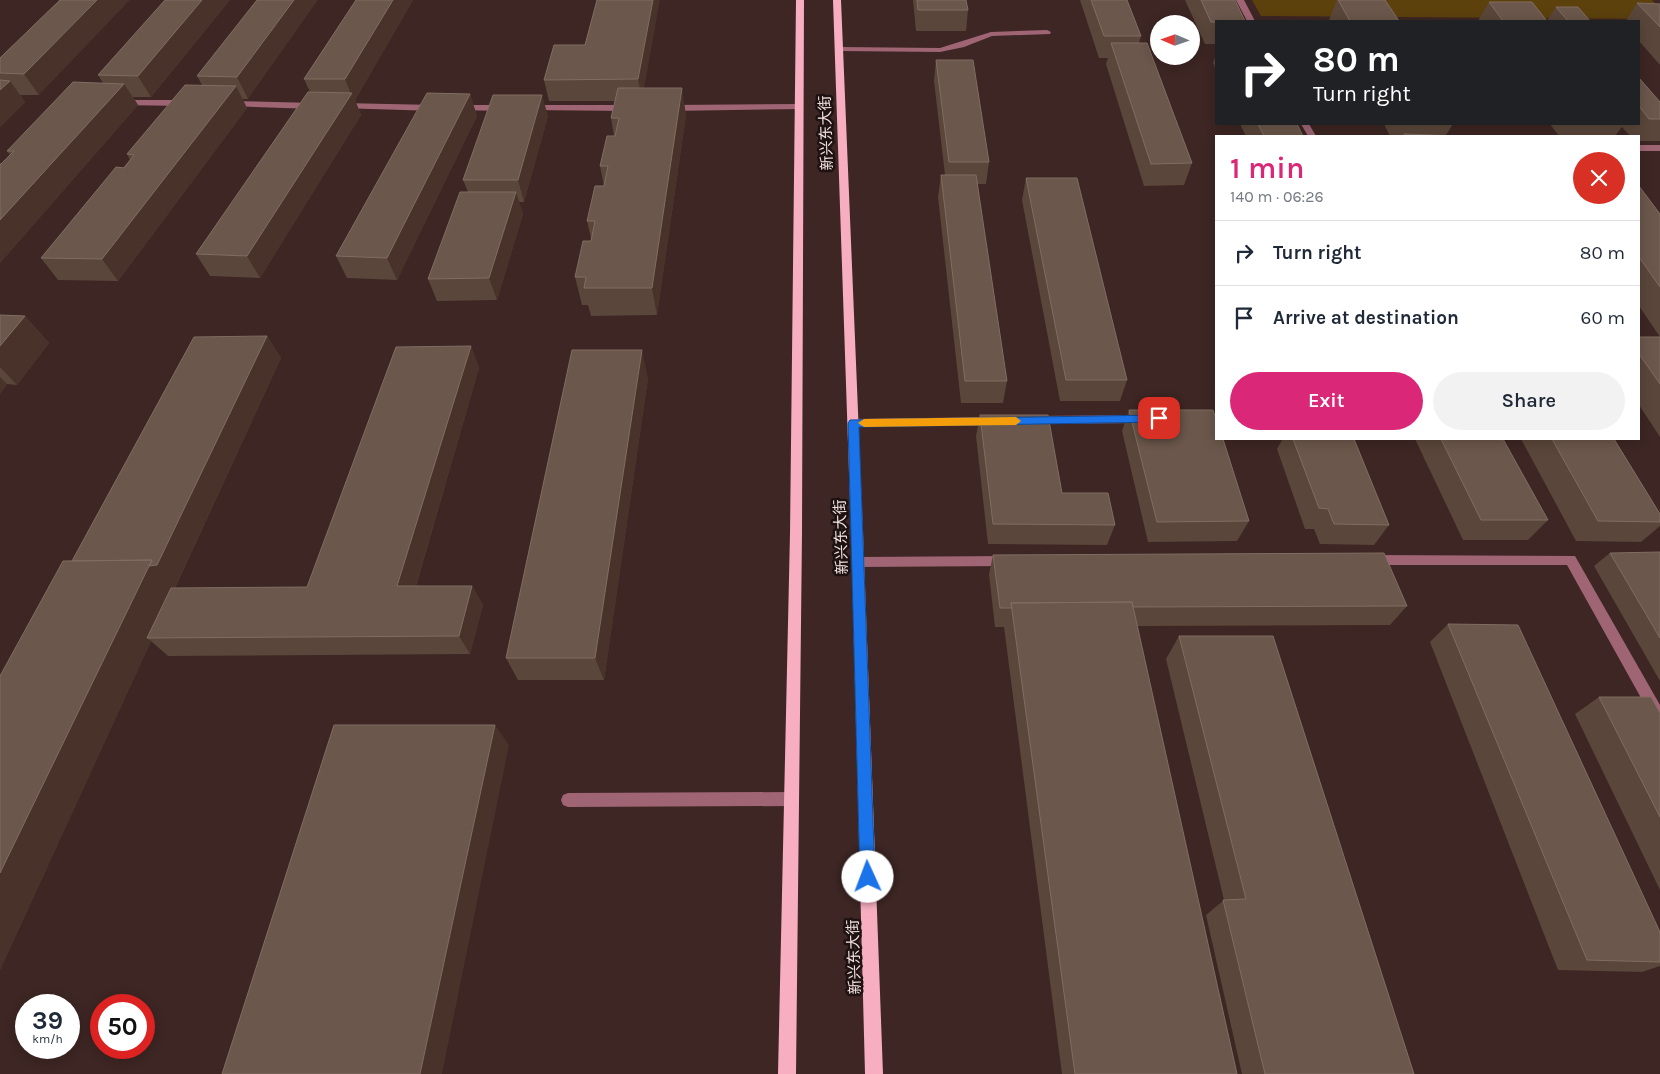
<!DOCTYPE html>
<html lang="en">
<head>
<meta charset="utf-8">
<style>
  :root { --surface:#fff; --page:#f2f2f3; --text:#1f2937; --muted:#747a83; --line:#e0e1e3; --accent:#db2777 }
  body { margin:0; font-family:Karla,"Noto Sans SC",sans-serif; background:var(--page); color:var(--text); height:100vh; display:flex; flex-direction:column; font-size:19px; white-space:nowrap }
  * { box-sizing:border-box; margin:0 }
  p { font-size:16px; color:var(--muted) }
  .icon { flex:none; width:28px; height:28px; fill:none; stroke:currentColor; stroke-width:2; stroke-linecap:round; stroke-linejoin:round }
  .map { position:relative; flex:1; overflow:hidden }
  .drawer { position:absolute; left:1215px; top:135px; width:425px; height:305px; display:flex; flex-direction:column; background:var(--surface); border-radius:0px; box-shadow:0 2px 12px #0003 }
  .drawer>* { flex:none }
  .banner { position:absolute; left:1215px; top:20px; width:425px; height:105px; border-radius:0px; box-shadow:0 2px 12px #0003; background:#202124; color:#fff; overflow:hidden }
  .needle { width:32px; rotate:272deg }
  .buttons { position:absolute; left:1150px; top:15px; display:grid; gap:10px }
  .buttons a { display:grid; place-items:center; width:50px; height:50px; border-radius:50%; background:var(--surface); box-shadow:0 2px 12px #0003; font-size:25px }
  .speed { position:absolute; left:15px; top:994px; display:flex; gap:10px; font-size:25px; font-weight:700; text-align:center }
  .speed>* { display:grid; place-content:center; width:65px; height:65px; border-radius:50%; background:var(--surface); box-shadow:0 2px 12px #0003; line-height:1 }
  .speed small { font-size:12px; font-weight:400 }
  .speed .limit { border:8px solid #d22; background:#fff; color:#111 }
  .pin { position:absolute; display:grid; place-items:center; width:42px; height:42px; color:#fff; margin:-21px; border-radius:10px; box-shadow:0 2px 8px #0006 }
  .me { position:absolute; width:55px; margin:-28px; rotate:358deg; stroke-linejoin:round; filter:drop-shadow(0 0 4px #0008) }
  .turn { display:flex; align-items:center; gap:18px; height:105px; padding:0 15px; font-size:22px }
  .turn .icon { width:65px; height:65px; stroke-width:2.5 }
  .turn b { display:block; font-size:35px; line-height:42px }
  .round { display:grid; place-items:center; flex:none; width:52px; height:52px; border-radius:26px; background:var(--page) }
  .summary { display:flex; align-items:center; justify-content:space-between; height:85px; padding:0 15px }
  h1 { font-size:30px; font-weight:600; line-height:38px; color:var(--accent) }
  .cta { display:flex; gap:10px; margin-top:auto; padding:10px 15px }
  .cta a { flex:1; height:58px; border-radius:30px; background:var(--accent); color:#fff; font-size:20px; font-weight:600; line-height:58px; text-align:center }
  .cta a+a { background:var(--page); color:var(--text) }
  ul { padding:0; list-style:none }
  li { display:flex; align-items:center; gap:15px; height:65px; padding:0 15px; border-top:1px solid var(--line) }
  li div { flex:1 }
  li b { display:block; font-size:19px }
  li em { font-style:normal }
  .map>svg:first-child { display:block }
  .green { fill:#5c410d }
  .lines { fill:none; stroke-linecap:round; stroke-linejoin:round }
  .minor { fill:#a06575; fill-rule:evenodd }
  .major { fill:#f6aec0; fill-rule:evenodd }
  .wall { fill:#5a463a }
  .shaded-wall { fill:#483229 }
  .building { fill:#6b574b; stroke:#806d63 }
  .route { fill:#1a73e8; stroke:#114b97 }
  .slow { fill:#f59e0b }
  .labels { text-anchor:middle; stroke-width:5; stroke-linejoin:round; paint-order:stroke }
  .street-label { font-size:15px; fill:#f3e3e0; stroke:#1d1211 }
</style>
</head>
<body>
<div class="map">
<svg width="1660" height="1074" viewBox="0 0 1660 1074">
  <rect width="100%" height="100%" fill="#3d2623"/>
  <!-- green -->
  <path class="green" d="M 1252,0 L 1652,0 L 1660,8 L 1660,19 L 1261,16 Z"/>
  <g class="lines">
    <!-- minor -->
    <path class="minor" d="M 1236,0 L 1244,0 L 1255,21 L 1247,21 Z
      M 1047,30 L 1051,32 L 1050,34 L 992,36 L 964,47 L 940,52 L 839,51 L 835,49 L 839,47 L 940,48 L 991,32 Z
      M 117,100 L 187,100 L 191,103 L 187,106 L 120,105 L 117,104 Z
      M 230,101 L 315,103 L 319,106 L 315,109 L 227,106 L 227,102 Z
      M 342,103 L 435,105 L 439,108 L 435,111 L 339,108 L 338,106 Z
      M 799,104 L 802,105 L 802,109 L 670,111 L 666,108 L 670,105 Z
      M 460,105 L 505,105 L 509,108 L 505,111 L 457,110 L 457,106 Z
      M 530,105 L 630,105 L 634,108 L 630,111 L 527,110 L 527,106 Z
      M 1301,124 L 1309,124 L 1316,136 L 1308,136 Z
      M 1639,145 L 1660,145 L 1660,151 L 1639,151 Z
      M 1143,415 L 1149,419 L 1143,423 L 1033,424 L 1027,420 L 1033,416 Z
      M 996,417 L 1002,421 L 996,425 L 853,427 L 847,423 L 853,419 Z
      M 1370,555 L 1575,556 L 1660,705 L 1660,725 L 1655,723 L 1567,565 L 1370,565 L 1366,564 L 1364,560 L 1366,556 Z
      M 1008,556 L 1012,557 L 1014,561 L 1012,565 L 1008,566 L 858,567 L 853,566 L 852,562 L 853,558 L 858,557 Z
      M 791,792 L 796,794 L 798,799 L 796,804 L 791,806 L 568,807 L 563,805 L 561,800 L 563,795 L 568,793 Z"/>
    <!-- major -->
    <path class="major" d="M 796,0 L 804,0 L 802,533 L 796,1074 L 778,1074 L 790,533 Z
      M 833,0 L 841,0 L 863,532 L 883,1074 L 865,1074 L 851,532 Z"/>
  </g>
  <!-- wall -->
  <path class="wall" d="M 60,0 L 39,95 L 20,95 L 25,102 L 0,127 L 0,58 Z
    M 165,0 L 230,0 L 151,97 L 133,97 L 138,105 L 0,263 L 0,164 L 1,164 L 10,155 L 7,151 L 103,83 L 98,75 Z
    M 257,0 L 248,99 L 242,99 L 247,108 L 118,281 L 58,280 L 41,258 L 130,160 L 127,154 L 202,85 L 197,76 Z
    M 356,0 L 413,0 L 355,100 L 361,115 L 260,278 L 210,276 L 196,254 L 310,92 L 304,79 Z
    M 597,0 L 644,88 L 686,115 L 657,315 L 591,316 L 588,305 L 582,305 L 575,277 L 591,241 L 591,238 L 587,221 L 604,186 L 600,166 L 614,136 L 611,118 L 615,101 L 549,101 L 544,80 L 585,45 Z
    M 913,0 L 966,0 L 968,10 L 966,31 L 916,31 Z
    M 1080,0 L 1127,0 L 1141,36 L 1139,43 L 1192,163 L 1184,185 L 1144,186 L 1106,64 L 1108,58 L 1099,58 Z
    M 1185,0 L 1235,0 L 1216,21 L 1216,44 L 1205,44 Z
    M 1337,0 L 1385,0 L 1399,21 L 1329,21 L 1329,20 Z
    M 1489,2 L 1547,21 L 1556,7 L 1590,21 L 1478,21 Z
    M 1637,3 L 1660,4 L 1660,65 L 1639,41 L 1639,21 L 1626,21 Z
    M 1216,54 L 1216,70 L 1213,63 Z
    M 936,60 L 989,162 L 986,184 L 977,184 L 1007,381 L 1003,403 L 961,403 L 938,197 L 941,175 L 945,175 L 934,81 Z
    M 1639,78 L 1660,102 L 1660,141 L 1639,141 L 1639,136 L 1630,136 L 1622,127 L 1615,136 L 1559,136 L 1550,124 L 1639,124 Z
    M 470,94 L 477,116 L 397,280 L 347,278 L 336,256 Z
    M 548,116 L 524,202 L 519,202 L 523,214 L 497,300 L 437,301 L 428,279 L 468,192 L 463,180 Z
    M 1240,124 L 1297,124 L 1303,136 L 1246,136 Z
    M 1384,124 L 1453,124 L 1446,135 L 1453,136 L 1390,136 Z
    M 1026,178 L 1127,380 L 1120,401 L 1060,401 L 1022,200 Z
    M 1639,186 L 1660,214 L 1660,437 L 1639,405 L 1639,337 L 1660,337 L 1639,306 Z
    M 0,315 L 25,316 L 49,343 L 17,385 L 7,384 L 0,394 Z
    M 267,336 L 281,358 L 175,588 L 307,587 L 471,346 L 479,368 L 416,586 L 472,586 L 483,605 L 470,654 L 168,656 L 151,641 L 0,970 L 0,676 L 72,561 Z
    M 648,378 L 604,680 L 518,680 L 506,658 Z
    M 1129,410 L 1249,521 L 1237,541 L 1148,542 L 1122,431 Z
    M 980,415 L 1062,493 L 1115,525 L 1107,545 L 988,544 L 976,436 Z
    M 1282,439 L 1354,439 L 1389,525 L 1374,545 L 1320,544 L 1314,529 L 1305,529 L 1277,449 L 1282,440 Z
    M 1415,439 L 1503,439 L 1548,520 L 1528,540 L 1463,540 Z
    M 1521,439 L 1614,439 L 1660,514 L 1660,526 L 1641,542 L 1576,541 Z
    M 1610,553 L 1660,553 L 1660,681 L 1594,566 Z
    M 993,555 L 1407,606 L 1390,625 L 1137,626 L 1237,1074 L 1062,1074 L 1004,627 L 995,627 L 989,574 Z
    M 1448,624 L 1660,932 L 1660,966 L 1642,972 L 1558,970 L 1430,642 Z
    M 1179,636 L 1414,1074 L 1242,1074 L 1206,915 L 1224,900 L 1166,659 Z
    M 1599,697 L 1660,713 L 1660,890 L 1575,714 Z"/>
  <!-- shaded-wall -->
  <path class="shaded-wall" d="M 97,0 L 130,0 L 39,95 L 24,74 Z
    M 202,0 L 230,0 L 151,97 L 138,76 Z
    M 294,0 L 318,0 L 248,99 L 237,77 Z
    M 393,0 L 413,0 L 355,100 L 361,115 L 260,278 L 247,256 L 351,94 L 345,79 Z
    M 653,0 L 660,0 L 642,100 L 638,79 Z
    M 10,81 L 25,102 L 0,127 L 0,90 Z
    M 124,84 L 138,105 L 0,263 L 0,220 Z
    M 236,86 L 247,108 L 118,281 L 102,259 Z
    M 682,88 L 686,115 L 657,315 L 652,288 Z
    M 470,94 L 477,116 L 397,280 L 387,258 Z
    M 542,95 L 548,116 L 524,202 L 518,180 Z
    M 516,192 L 523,214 L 497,300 L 489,278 Z
    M 25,316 L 49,343 L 17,385 L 0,367 L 0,346 Z
    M 267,336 L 281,358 L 176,585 L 157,565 Z
    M 471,346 L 479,368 L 410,605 L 397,586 Z
    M 642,350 L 648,378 L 604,680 L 595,658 Z
    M 0,377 L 7,384 L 0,394 Z
    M 152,560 L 176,585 L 152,638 L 147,638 L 151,641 L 0,970 L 0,873 Z
    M 472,586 L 483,605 L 470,654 L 459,636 Z
    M 495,725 L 509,745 L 442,1074 L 420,1074 Z"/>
  <!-- building -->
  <path class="building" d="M 60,0 L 97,0 L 24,74 L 0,73 L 0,58 Z
    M 165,0 L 202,0 L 138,76 L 98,75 Z
    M 257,0 L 294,0 L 237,77 L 197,76 Z
    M 356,0 L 393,0 L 345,79 L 304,79 Z
    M 597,0 L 653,0 L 638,79 L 544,80 L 554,45 L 585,45 Z
    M 917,0 L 966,0 L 968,10 L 918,10 Z
    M 1091,0 L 1127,0 L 1141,36 L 1104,36 Z
    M 1201,0 L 1235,0 L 1245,21 L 1216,21 L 1216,22 L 1211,22 Z
    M 1338,0 L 1385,0 L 1399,21 L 1350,21 Z
    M 1489,2 L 1532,2 L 1547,21 L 1503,21 Z
    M 1637,3 L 1660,4 L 1660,27 Z
    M 1556,7 L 1578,7 L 1590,21 L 1568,21 Z
    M 1111,43 L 1147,43 L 1192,163 L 1151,164 Z
    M 936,60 L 973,60 L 989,162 L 949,162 Z
    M 1639,78 L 1660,102 L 1660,119 L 1649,119 L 1639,106 Z
    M 0,80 L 10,81 L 0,90 Z
    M 73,82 L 124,84 L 0,220 L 0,164 L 1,164 L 14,151 L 7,151 Z
    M 185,85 L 236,86 L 102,259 L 41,258 L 116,167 L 124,168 L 134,155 L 127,154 Z
    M 618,88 L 682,88 L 652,288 L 584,288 L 586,277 L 575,277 L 583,241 L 591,241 L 595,221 L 587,221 L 595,186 L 604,186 L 608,166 L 600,166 L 607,136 L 615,136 L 619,118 L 611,118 Z
    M 308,92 L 352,93 L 247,256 L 196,254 Z
    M 427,93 L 470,94 L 387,258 L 336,256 Z
    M 493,95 L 542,95 L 518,180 L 463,180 Z
    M 1258,124 L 1297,124 L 1303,136 L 1264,136 Z
    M 1404,134 L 1453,136 L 1405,136 Z
    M 941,175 L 976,175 L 1007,381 L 965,381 Z
    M 1026,178 L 1077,178 L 1127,380 L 1066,380 Z
    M 1639,186 L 1660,214 L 1660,287 L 1639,257 Z
    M 460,192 L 516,192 L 489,278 L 428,279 Z
    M 0,315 L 25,316 L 0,346 Z
    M 267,336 L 157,565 L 149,566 L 152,560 L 72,561 L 194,337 Z
    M 1639,337 L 1660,337 L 1660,384 L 1639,354 Z
    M 471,346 L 397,586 L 472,586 L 459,636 L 147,638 L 171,588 L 307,587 L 396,347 Z
    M 572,350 L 642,350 L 595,658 L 506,658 Z
    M 1129,410 L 1213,410 L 1216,419 L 1216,439 L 1223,439 L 1249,521 L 1157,522 Z
    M 980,415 L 1048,415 L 1062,493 L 1108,493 L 1115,525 L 993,524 Z
    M 1293,439 L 1354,439 L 1389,525 L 1334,524 L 1328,509 L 1319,508 Z
    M 1441,439 L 1503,439 L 1548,520 L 1481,520 Z
    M 1552,439 L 1614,439 L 1660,514 L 1660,522 L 1598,521 Z
    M 1660,552 L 1660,638 L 1610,553 Z
    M 1384,553 L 1407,606 L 1133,607 L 1132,602 L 1011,603 L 1012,608 L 1000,608 L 993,555 Z
    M 152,560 L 0,873 L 0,676 L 63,561 Z
    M 1132,602 L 1237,1074 L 1075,1074 L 1011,603 Z
    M 1448,624 L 1518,625 L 1660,932 L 1660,962 L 1587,960 Z
    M 1179,636 L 1273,636 L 1414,1074 L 1265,1074 L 1223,900 L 1246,899 Z
    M 1599,697 L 1651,697 L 1660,713 L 1660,817 Z
    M 334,725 L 495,725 L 420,1074 L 222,1074 Z"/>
  <!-- route -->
  <path class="route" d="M 1159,415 L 1164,418 L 1159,422 L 859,427 L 875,877 L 873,882 L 868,884 L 862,882 L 860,877 L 848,423 L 850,420 Z"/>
  <!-- slow -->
  <path class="slow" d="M 1016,417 L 1021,421 L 1016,425 L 864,427 L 858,423 L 864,419 Z"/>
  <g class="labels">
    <!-- street labels -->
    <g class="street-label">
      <text transform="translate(826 133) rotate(-92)" y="5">新兴东大街</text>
      <text transform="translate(841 537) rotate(-92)" y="5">新兴东大街</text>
      <text transform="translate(854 957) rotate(-92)" y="5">新兴东大街</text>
    </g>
  </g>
</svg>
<div class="buttons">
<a><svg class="needle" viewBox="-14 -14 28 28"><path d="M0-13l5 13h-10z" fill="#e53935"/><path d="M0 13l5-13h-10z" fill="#747a83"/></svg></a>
</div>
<div class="speed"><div>39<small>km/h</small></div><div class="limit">50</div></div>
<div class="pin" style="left:1159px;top:418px;background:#d93025"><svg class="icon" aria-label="arrive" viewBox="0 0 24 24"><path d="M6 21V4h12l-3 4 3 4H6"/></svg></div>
<svg class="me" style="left:868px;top:877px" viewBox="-20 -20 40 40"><circle r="19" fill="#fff"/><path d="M0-13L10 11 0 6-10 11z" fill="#1a73e8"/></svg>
<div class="banner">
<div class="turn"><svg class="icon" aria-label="right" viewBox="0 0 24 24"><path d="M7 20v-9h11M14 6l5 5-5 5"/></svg><div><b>80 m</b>Turn right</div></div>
</div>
<section class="drawer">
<div class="summary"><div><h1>1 min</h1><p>140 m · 06:26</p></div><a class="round" style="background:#d93025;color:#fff"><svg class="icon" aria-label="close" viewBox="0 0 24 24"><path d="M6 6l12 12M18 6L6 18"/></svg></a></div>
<ul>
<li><svg class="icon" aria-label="right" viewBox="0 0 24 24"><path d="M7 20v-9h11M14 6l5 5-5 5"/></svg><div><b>Turn right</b></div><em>80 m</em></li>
<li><svg class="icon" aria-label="arrive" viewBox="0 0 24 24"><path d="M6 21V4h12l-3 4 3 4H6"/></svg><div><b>Arrive at destination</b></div><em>60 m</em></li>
</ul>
<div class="cta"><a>Exit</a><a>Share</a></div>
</section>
</div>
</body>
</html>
